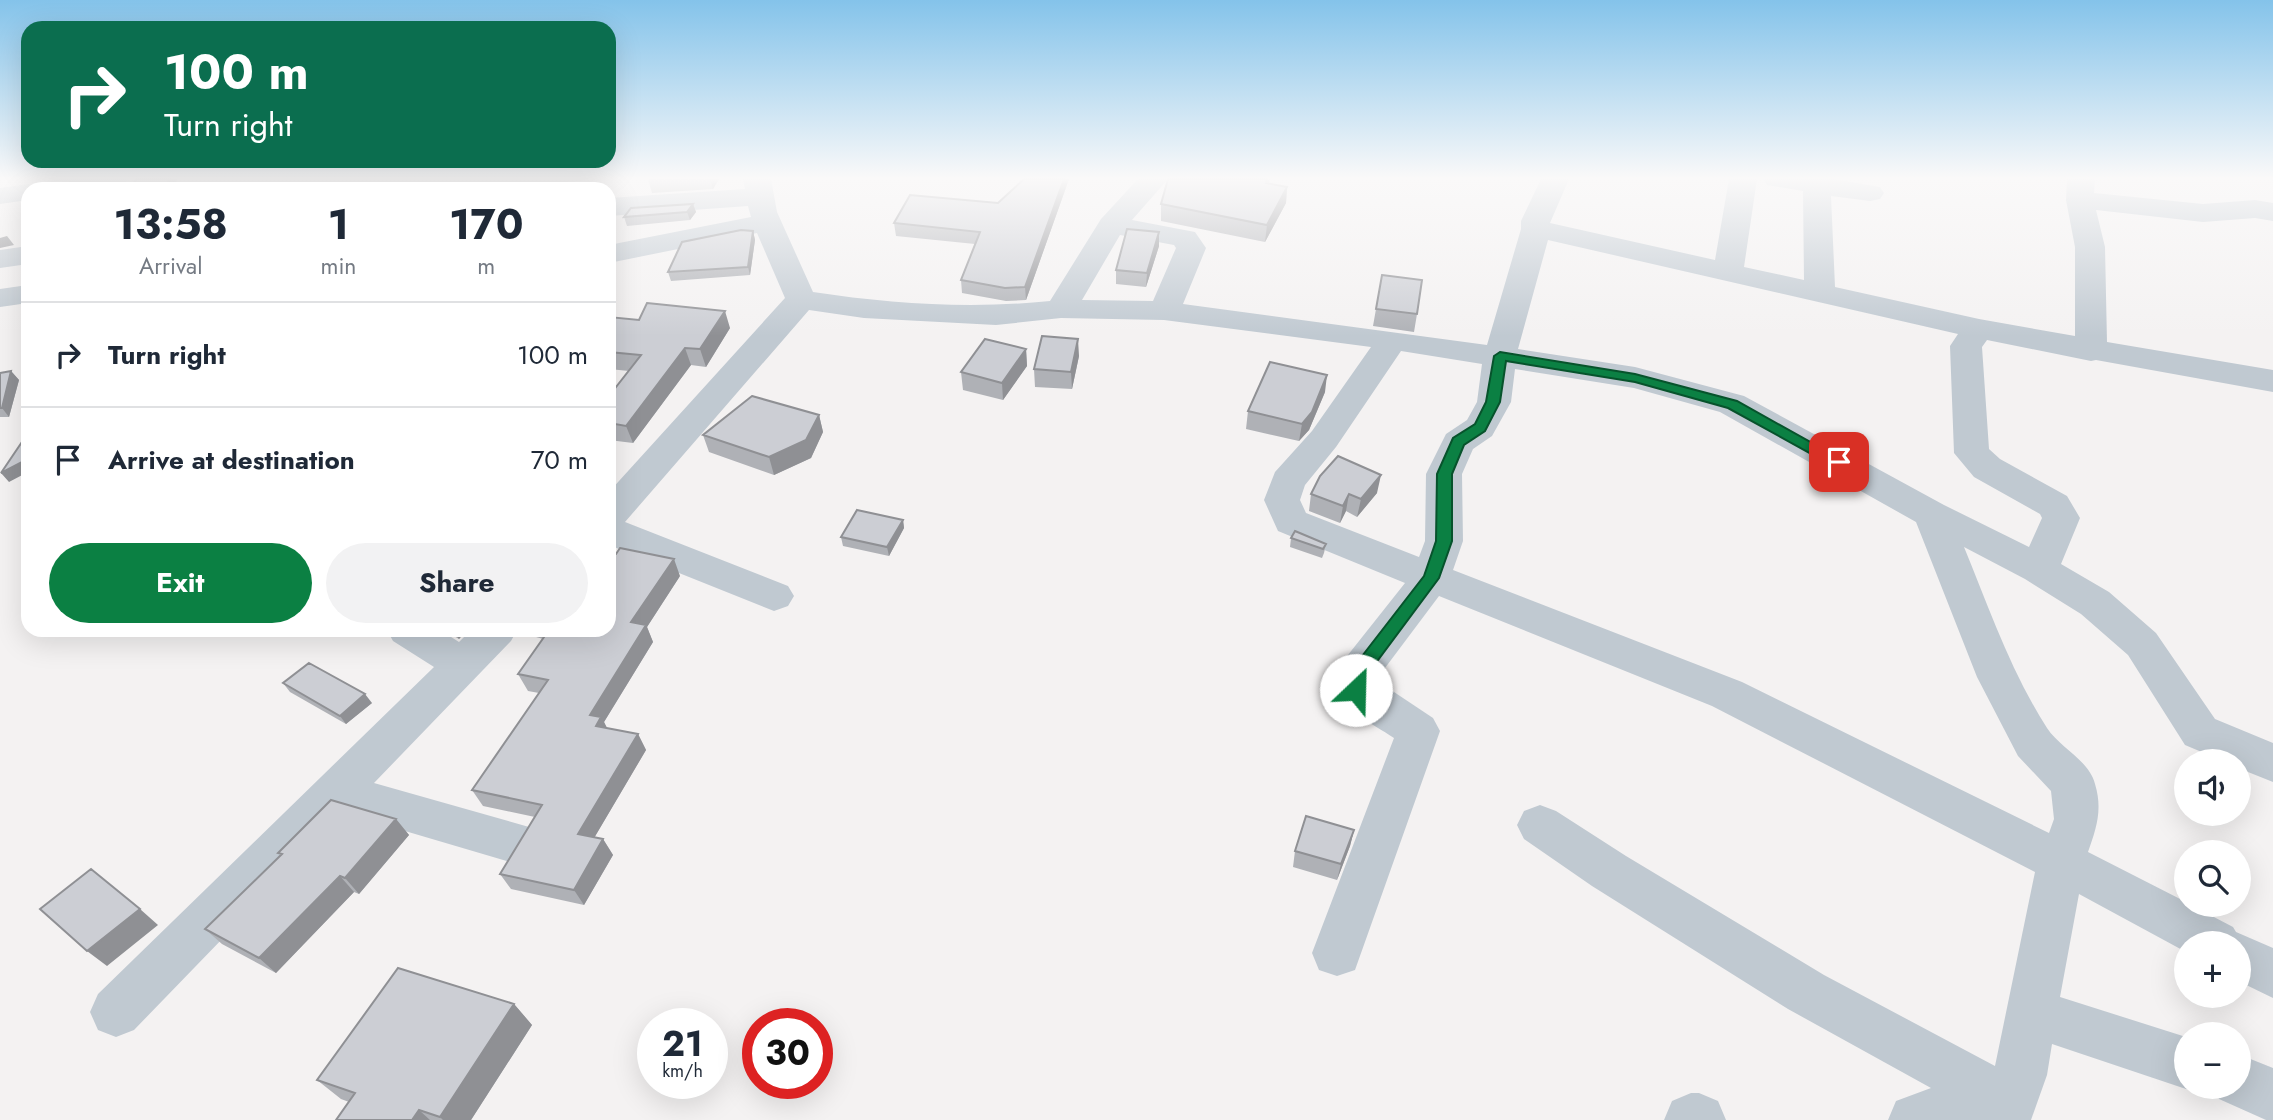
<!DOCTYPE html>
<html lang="en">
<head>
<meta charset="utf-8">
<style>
  :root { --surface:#fff; --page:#f2f2f3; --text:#1f2937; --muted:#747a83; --line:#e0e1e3; --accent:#0b8043 }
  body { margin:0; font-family:Jost,sans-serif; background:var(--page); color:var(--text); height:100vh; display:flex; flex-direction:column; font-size:26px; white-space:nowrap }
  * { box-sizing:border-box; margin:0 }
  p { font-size:23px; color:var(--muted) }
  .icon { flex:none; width:38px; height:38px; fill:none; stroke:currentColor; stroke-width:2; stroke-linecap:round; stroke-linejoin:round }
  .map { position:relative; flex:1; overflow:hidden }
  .side { position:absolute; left:21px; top:182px; width:595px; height:455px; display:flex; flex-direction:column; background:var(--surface); border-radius:21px; box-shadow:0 7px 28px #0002 }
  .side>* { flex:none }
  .top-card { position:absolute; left:21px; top:21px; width:595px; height:147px; border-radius:21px; box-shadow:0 7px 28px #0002; background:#0b6e4f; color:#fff; overflow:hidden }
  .tools { position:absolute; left:2174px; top:749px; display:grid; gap:14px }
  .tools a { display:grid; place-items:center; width:77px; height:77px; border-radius:50%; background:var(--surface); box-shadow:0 7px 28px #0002; font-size:35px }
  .speed { position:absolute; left:637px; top:1008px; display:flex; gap:14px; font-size:35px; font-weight:700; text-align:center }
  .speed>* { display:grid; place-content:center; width:91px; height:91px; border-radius:50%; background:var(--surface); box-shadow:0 7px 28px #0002; line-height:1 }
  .speed small { font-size:18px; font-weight:400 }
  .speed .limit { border:10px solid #d22; background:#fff; color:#111 }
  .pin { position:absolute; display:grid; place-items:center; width:60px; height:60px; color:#fff; margin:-30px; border-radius:14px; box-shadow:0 4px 10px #0006 }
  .me { position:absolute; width:77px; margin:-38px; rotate:24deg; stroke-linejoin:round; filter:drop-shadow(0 0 5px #0008) }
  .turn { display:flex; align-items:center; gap:24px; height:147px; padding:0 28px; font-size:32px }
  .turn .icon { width:91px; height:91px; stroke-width:2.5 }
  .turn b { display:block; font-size:49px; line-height:60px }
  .eta { display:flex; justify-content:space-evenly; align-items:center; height:119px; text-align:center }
  .eta b { font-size:42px; font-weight:700; line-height:49px }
  .action { display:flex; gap:14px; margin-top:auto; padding:14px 28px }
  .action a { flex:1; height:80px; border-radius:42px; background:var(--accent); color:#fff; font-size:28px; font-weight:700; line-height:80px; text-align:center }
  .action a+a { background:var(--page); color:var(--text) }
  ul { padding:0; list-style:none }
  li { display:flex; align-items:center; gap:21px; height:105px; padding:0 28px; border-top:2px solid var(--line) }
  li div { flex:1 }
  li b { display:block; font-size:26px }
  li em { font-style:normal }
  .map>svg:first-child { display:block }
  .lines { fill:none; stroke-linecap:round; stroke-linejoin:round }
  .minor { fill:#c0c9d1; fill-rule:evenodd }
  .wall { fill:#afb1b6 }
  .shaded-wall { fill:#8f9094 }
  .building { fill:#ccced4; stroke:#8f9094; stroke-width:2 }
  .route { fill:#0b8043; stroke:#07532c; stroke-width:2 }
</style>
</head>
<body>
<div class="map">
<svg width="2273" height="1120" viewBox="0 0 2273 1120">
  <rect width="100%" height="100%" fill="#f4f2f2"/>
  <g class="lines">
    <!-- minor -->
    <path class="minor" d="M 58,179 L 128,179 L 124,185 L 103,189 L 28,189 L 28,200 L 0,204 L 0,188 L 28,184 L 37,186 Z
      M 743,179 L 771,179 L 777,212 L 813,292 C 892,304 971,309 1050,301 L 1101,219 L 1138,179 L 1168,179 L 1132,220 L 1195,232 L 1206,248 L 1183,304 L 1487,345 L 1521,229 L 1521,221 L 1541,179 L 1569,179 L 1550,223 L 1715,260 L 1729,179 L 1757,179 L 1744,267 L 1804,280 L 1803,191 L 1767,185 L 1763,179 L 1834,179 L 1880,187 L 1884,193 L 1880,199 L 1870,201 L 1831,196 L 1835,287 L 1979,319 L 2075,336 L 2075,247 L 2066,200 L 2067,179 L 2095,179 L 2094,193 L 2203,204 L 2255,200 L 2273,203 L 2273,221 L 2255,218 L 2203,222 L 2096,210 L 2105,247 L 2107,342 L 2273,370 L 2273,392 L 2096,360 L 2091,361 L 1987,340 L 1982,347 L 1989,449 L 2000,459 L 2067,496 L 2080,518 L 2061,564 L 2109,592 L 2156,633 L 2215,719 L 2273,743 L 2273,782 L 2238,768 L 2238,761 L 2223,761 L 2185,745 L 2128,655 L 2081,614 L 2025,579 L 1964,547 C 1989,608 2011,672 2047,728 C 2060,748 2089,760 2095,784 C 2103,810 2096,829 2088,852 L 2186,902 L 2186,905 L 2191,905 L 2233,927 L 2236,932 L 2273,948 L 2273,998 L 2238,981 L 2238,943 L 2186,943 L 2186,952 L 2079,894 L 2060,997 L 2186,1037 L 2186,1087 L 2192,1087 L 2186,1089 L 2052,1044 L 2047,1075 L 2031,1120 L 1888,1120 L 1896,1101 L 1931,1088 L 1788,1009 L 1592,886 L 1524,839 L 1517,825 L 1524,811 L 1540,805 L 1556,811 L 1626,856 L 1824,975 L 1995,1066 L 2035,872 L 1712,706 L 1439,596 L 1376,680 L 1433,718 L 1440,731 L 1355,970 L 1337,976 L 1319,970 L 1312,953 L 1394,738 C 1368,720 1321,702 1340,665 L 1405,583 L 1278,531 L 1264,500 L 1275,472 L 1312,431 L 1371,347 L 1164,320 L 1061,318 L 996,325 L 864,318 L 809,310 L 625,522 L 788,586 L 794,596 L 788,606 L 774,611 L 609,545 L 609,492 L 785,298 L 757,233 L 609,263 L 609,245 L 751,217 L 748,206 L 609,216 L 609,198 L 745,189 ZM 1120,235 L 1174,245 L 1176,248 L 1153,301 L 1082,300 ZM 1548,240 L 1958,334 L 1950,346 L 1954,453 L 1974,477 L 2040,514 L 2042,518 L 2029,547 L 1944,505 L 1744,396 L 1635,367 L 1518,349 ZM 1401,351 L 1482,364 L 1477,402 L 1467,420 L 1446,434 L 1426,474 L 1425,541 L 1419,557 L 1306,513 L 1300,500 L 1305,485 L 1336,447 ZM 1515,369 L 1634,388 L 1720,412 L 1916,522 L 1977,677 L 2018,756 L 2051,791 L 2054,819 L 2049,833 L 1742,682 L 1453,570 L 1463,541 L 1462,474 L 1473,449 L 1492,436 L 1511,402 Z
      M 28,246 L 28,264 L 0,268 L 0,250 Z
      M 28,285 L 28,303 L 0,307 L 0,289 Z
      M 387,630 L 440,630 L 459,642 L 471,630 L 517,630 L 511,641 L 374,783 L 529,827 L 536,842 L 529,857 L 513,863 L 344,813 L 134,1030 L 116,1037 L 98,1030 L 90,1012 L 98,994 L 434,667 L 393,641 Z
      M 2238,1054 L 2273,1068 L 2273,1120 L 2266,1120 L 2219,1099 L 2214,1087 L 2238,1087 Z
      M 1691,1093 L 1699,1093 L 1718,1101 L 1726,1120 L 1664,1120 L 1672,1101 Z"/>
  </g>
  <!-- wall -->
  <path class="wall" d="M 648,179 L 719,179 L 713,189 L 652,193 Z
    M 1024,179 L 1069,179 L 1026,300 L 1006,301 L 962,293 L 961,280 L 975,244 L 896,236 L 894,223 L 998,203 Z
    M 1168,179 L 1270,179 L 1269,183 L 1287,187 L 1286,203 L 1265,242 L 1161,221 L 1161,204 Z
    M 693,204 L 696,212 L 690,220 L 627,226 L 624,217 Z
    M 753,231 L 755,240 L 750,275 L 671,281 L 668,272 Z
    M 1159,232 L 1159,246 L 1146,287 L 1116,284 L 1116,270 Z
    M 1382,275 L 1417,314 L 1414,332 L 1373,326 Z
    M 609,317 L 730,328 L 706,367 L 691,365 L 633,443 L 609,440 L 609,396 L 629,371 L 609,369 Z
    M 1026,349 L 1027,366 L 1003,400 L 963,390 L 961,372 Z
    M 1079,356 L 1072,389 L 1035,387 L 1034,369 Z
    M 11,371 L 19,380 L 9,417 L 0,417 L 0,373 Z
    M 1325,392 L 1309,430 L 1299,441 L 1246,429 L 1248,411 Z
    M 819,415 L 823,432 L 811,458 L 774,475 L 709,452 L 703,435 Z
    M 1377,493 L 1357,517 L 1346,511 L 1340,523 L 1309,511 L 1311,494 Z
    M 903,520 L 904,528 L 889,556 L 843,546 L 841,537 Z
    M 1291,538 L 1326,544 L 1324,553 L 1322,558 L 1290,547 Z
    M 680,576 L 647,627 L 653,642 L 604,722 L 607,728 L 638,734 L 646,750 L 594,838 L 603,839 L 613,855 L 584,905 L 511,889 L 500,874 L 535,817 L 483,806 L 472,790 L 539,693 L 528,691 L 518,674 L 543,639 L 519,632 L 517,630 L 609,630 Z
    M 444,630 L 467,630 L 459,639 Z
    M 283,683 L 372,703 L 346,724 L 290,692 Z
    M 396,819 L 409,835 L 359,894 L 354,892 L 276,973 L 222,944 L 205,929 L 281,855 L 278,853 Z
    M 1354,830 L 1350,846 L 1337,880 L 1293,867 L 1295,851 Z
    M 514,1004 L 532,1025 L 471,1120 L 336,1120 L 349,1102 L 341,1099 L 317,1080 Z"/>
  <!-- shaded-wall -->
  <path class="shaded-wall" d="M 169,179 L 177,179 L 174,189 L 133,189 L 132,188 Z
    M 710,179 L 719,179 L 713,189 Z
    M 1064,179 L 1069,179 L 1026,300 L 1025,287 Z
    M 1287,187 L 1286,203 L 1265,242 L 1267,225 Z
    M 693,204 L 696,212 L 690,220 L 687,212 Z
    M 753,231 L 755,240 L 750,275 L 748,267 Z
    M 1159,232 L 1159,246 L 1146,287 L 1147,273 Z
    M 7,236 L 14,245 L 0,248 L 0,238 Z
    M 725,311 L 730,328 L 706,367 L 700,349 Z
    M 1078,339 L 1079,356 L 1072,389 L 1071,372 Z
    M 685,348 L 691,365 L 633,443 L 626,426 Z
    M 1026,349 L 1027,366 L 1003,400 L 1002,383 Z
    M 11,371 L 19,380 L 9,417 L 2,408 Z
    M 1327,375 L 1325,392 L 1309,430 L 1299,441 L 1302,424 Z
    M 819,415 L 823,432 L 811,458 L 774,475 L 769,457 Z
    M 28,459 L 28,472 L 9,482 L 1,473 Z
    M 1381,475 L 1377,493 L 1357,517 L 1361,499 Z
    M 1349,494 L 1346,511 L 1340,523 L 1343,506 Z
    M 903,520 L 904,528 L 889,556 L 887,547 Z
    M 674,559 L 680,576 L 647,627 L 653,642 L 604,722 L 610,734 L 604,742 L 590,715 L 631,622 Z
    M 453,630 L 467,630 L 459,639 Z
    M 365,694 L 372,703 L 346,724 L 340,716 Z
    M 638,734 L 646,750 L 587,850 L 578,834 Z
    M 396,819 L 409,835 L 359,894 L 345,878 Z
    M 1354,830 L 1350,846 L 1337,880 L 1341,864 Z
    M 603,839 L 613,855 L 584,905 L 574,890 Z
    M 340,876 L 354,892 L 276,973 L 259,958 Z
    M 140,909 L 158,925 L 107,966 L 87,951 Z
    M 514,1004 L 532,1025 L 471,1120 L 443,1120 L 440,1117 Z
    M 419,1110 L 430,1120 L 412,1120 Z"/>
  <!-- building -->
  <path class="building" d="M 136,179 L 169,179 L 167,183 L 132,188 Z
    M 1024,179 L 1064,179 L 1025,287 L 1005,288 L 961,280 L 980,232 L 894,223 L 910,195 L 998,203 Z
    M 1168,179 L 1267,179 L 1266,183 L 1287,187 L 1267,225 L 1161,204 Z
    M 693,204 L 687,212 L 624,217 L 631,208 Z
    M 1127,229 L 1159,232 L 1147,273 L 1116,270 Z
    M 741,230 L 753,231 L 748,267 L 668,272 L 682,242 Z
    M 1382,275 L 1422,280 L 1417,314 L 1376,309 Z
    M 647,303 L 725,311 L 700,349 L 685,348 L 626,426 L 609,423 L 609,396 L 641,355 L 609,352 L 609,317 L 639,320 Z
    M 1042,336 L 1078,339 L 1071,372 L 1034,369 Z
    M 985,339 L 1026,349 L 1002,383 L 961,372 Z
    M 1270,362 L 1327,375 L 1312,412 L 1302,424 L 1248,411 Z
    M 11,371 L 2,408 L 0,408 L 0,373 Z
    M 752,396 L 819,415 L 806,440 L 769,457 L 703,435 Z
    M 28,433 L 28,459 L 1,473 Z
    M 1338,456 L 1381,475 L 1361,499 L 1349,494 L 1343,506 L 1311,494 L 1320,476 Z
    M 857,510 L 903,520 L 887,547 L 841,537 Z
    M 1295,531 L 1326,544 L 1323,549 L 1291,538 Z
    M 620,548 L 674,559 L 631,622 L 646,625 L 590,715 L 601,717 L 596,726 L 638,734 L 578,834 L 603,839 L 574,890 L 500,874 L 542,805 L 472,790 L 548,680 L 518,674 L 549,630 L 609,630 L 609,553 L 616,554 Z
    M 309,663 L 365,694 L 340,716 L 283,683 Z
    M 331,800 L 396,819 L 345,878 L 340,876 L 259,958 L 205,929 L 282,854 L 278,853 Z
    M 1306,816 L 1354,830 L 1341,864 L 1295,851 Z
    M 91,869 L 140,909 L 87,951 L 40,909 Z
    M 398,968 L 514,1004 L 440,1117 L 419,1110 L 412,1120 L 336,1120 L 355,1093 L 317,1080 Z"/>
  <!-- sky -->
  <linearGradient id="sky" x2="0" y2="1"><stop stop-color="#84c3ea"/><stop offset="0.53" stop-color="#faf9f9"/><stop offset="1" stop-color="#faf9f9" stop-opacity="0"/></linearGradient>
  <rect width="2273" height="336" fill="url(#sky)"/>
  <!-- route -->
  <path class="route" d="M 1500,352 L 1635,374 L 1737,401 L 1846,462 L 1844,466 L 1833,466 L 1728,408 L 1635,382 L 1506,361 L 1500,402 L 1485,431 L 1464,445 L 1452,474 L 1452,541 L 1439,578 L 1364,679 L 1362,695 L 1349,695 L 1347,677 L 1349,673 L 1424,576 L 1436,541 L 1437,474 L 1453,438 L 1475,424 L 1486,402 L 1494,356 Z"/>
</svg>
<div class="tools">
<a><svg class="icon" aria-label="sound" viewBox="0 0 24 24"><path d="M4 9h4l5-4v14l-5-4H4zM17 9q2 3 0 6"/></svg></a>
<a><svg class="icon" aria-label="search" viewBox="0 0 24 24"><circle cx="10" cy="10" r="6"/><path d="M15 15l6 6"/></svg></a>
<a>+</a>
<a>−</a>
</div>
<div class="speed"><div>21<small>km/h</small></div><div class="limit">30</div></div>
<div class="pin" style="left:1839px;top:462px;background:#d93025"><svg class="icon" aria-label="arrive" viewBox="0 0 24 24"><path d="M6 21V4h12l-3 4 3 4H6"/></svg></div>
<svg class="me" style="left:1356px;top:690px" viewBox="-20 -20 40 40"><circle r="19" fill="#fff"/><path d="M0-13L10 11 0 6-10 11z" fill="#0b8043"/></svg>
<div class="top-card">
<div class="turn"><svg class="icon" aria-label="right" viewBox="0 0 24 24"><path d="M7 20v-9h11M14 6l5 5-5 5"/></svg><div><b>100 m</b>Turn right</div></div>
</div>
<section class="side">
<div class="eta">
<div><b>13:58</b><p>Arrival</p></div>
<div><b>1</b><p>min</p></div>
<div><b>170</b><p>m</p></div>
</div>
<ul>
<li><svg class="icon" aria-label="right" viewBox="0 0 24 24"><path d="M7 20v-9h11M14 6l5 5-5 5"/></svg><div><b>Turn right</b></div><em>100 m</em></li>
<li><svg class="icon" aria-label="arrive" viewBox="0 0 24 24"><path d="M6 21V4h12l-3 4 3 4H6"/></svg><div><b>Arrive at destination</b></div><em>70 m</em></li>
</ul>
<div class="action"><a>Exit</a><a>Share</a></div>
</section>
</div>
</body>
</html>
